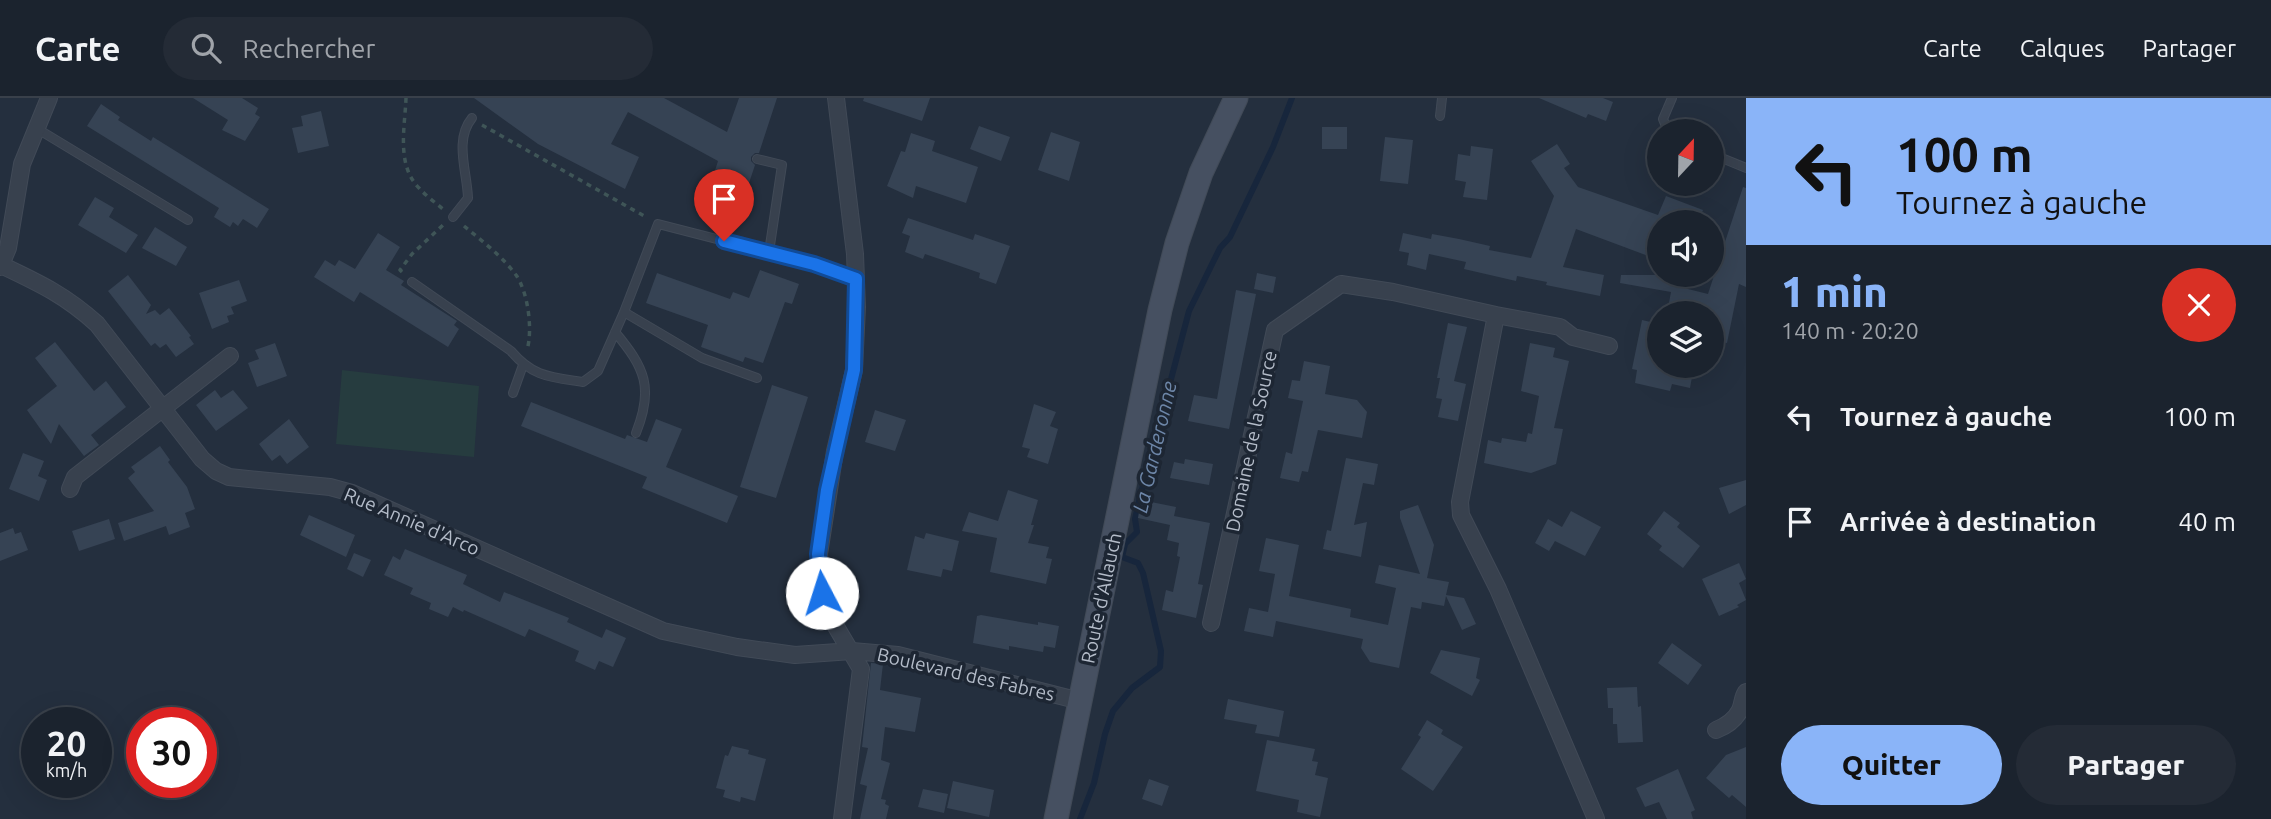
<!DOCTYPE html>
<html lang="fr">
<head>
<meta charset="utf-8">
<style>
  :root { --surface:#1b232e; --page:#242b36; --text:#f1f3f6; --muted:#a0a4aa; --line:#39404a; --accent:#8ab4f8 }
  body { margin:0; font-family:Ubuntu,sans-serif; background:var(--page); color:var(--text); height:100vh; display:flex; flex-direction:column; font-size:26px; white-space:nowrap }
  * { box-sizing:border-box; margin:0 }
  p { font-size:23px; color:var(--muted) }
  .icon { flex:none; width:38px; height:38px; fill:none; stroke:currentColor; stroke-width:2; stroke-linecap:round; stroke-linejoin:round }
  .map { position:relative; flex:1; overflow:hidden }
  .details { display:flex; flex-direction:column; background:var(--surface); width:525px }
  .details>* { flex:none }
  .guide { background:#8ab4f8; color:#111; overflow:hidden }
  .needle { width:46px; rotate:22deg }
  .tools { position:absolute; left:1647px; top:21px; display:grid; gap:14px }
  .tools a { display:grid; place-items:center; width:77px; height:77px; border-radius:50%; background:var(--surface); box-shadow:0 7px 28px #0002,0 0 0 2px var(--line); font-size:35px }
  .speed { position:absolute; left:21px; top:609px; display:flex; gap:14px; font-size:35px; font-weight:700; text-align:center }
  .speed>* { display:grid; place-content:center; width:91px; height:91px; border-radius:50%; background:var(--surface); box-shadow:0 7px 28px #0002,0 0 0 2px var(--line); line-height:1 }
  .speed small { font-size:18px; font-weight:400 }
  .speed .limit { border:10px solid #d22; background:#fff; color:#111 }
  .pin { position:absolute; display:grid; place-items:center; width:60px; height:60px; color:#fff; margin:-72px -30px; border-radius:50% 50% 50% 0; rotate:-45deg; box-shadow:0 0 7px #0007 }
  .pin .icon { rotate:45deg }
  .me { position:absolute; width:77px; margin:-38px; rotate:355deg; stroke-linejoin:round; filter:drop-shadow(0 0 5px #0008) }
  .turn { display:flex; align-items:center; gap:24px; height:147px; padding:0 35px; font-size:32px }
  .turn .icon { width:91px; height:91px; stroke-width:2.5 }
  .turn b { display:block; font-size:49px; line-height:60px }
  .round { display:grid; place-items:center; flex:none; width:74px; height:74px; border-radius:37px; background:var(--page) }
  .overview { display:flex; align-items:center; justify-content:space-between; height:119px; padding:0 35px }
  h1 { font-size:42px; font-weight:800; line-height:52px; color:var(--accent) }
  .action { display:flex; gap:14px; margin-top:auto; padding:14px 35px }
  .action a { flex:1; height:80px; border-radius:42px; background:var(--accent); color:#111; font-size:28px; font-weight:800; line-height:80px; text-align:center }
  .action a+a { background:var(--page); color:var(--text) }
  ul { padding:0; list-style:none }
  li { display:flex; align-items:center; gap:21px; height:105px; padding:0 35px }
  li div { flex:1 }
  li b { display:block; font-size:26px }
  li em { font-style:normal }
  header { display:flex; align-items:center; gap:42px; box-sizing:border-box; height:98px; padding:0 35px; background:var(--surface); border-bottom:2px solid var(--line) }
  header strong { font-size:33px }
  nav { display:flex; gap:38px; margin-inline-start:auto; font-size:24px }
  .search { width:490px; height:63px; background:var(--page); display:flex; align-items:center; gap:18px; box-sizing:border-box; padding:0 24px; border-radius:38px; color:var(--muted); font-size:26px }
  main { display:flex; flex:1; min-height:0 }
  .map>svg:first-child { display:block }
  .green { fill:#263c3f }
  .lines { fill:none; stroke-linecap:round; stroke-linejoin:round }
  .stream { stroke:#17263c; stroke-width:6 }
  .building { fill:#364354 }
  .service-casing { stroke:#414a57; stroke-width:10 }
  .minor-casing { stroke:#414a57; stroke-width:18 }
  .secondary-casing { stroke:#414a57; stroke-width:25 }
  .path { stroke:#3f5557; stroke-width:3.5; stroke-dasharray:5 5; stroke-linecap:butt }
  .service { stroke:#38414e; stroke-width:8 }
  .minor { stroke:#38414e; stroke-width:16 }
  .secondary { stroke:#465061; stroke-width:23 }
  .route-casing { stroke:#114b97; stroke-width:18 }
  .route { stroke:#1a73e8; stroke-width:12 }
  .labels { text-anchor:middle; stroke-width:7; stroke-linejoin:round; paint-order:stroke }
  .street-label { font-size:19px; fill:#b4bcc9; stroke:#1d2633 }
  .water-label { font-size:21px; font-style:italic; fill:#6d86a8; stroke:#1d2633 }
</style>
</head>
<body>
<header>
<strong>Carte</strong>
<div class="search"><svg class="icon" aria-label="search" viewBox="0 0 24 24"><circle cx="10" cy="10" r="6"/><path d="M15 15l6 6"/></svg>Rechercher</div>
<nav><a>Carte</a><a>Calques</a><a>Partager</a></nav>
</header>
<main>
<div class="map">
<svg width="1746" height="721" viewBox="0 0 1746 721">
  <rect width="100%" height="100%" fill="#242f3e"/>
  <!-- green -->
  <path class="green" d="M 342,272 L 479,288 L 474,359 L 336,346 Z"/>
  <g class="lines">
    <!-- stream -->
    <path class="stream" d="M 1080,721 L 1094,685 L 1105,636 L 1113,613 L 1132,590 L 1160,569 L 1161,553 L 1143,475 L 1138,465 L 1122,459 L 1125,446 L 1137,434 L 1135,421 L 1141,395 L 1189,213 L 1220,150 L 1230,139 L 1273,49 L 1292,0"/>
  </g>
  <!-- building -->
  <path class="building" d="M 193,0 L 242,0 L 258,10 L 255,16 L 260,19 L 245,43 L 222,32 L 228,22 Z
    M 474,0 L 664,0 L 727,34 L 739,0 L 777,0 L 759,55 L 755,55 L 751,59 L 751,63 L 755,67 L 741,109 L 707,98 L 718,63 L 628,14 L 611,46 L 639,59 L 625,91 L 538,46 Z
    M 864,0 L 930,0 L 922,23 L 863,3 Z
    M 1539,0 L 1603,0 L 1613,4 L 1606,23 L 1588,16 L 1586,20 Z
    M 101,6 L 120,19 L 118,22 L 151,43 L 153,39 L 269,111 L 257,130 L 243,121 L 238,128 L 233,124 L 230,129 L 214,119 L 219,110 L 87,28 Z
    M 321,13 L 329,48 L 298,55 L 292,30 L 303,28 L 301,18 Z
    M 979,28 L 1010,39 L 1001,63 L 970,51 Z
    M 1322,29 L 1347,29 L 1347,51 L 1322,51 Z
    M 1051,34 L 1080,44 L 1069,83 L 1038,72 Z
    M 911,35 L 935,43 L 932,53 L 978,69 L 966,105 L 916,88 L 913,100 L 887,88 L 901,53 L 905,54 Z
    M 1385,39 L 1413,42 L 1408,86 L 1380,83 Z
    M 1557,46 L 1570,66 L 1564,70 L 1578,89 L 1658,117 L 1666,98 L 1703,112 L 1698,124 L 1659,124 L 1659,162 L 1576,131 L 1563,169 L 1604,177 L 1600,198 L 1546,187 L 1547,184 L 1517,178 L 1516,183 L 1464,171 L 1466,164 L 1429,156 L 1426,172 L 1407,167 L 1409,155 L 1399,153 L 1403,135 L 1431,141 L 1432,136 L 1459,141 L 1490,148 L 1489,152 L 1531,160 L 1554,98 L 1531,63 Z
    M 1471,48 L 1493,51 L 1487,102 L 1463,99 L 1466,84 L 1455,82 L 1458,56 L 1470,58 Z
    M 1743,89 L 1746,90 L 1746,189 L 1739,186 L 1727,245 L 1712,242 L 1712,215 L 1667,215 L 1671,194 L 1620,185 L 1621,177 L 1680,177 L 1676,188 L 1708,196 Z
    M 95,99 L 114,110 L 109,119 L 138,137 L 126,155 L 78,127 Z
    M 908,120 L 973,142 L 975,136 L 1010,148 L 996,186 L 979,180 L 980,175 L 925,156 L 923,161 L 905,154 L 910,138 L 902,135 Z
    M 155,129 L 187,149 L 176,168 L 142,150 Z
    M 378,135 L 400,149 L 386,172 L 404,183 L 401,187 L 457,223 L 454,227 L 459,231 L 448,249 L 360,194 L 354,204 L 314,179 L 325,162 L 335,168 L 339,162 L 355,171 Z
    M 760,172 L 799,186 L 792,206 L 785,204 L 763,265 L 745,259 L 743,264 L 701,249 L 708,227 L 646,205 L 657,175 L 730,201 L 733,194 L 749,200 Z
    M 1257,175 L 1276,179 L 1273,195 L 1254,191 Z
    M 128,177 L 151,207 L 146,216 L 155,212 L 160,217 L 169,210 L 191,238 L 189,239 L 194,246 L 176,259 L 166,246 L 160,250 L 155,245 L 151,248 L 108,193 Z
    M 239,182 L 247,203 L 231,209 L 234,216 L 227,218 L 229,224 L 212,231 L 199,195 Z
    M 1236,192 L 1256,196 L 1229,331 L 1188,323 L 1194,297 L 1217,301 Z
    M 1642,222 L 1659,226 L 1659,268 L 1694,268 L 1690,290 L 1672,286 L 1670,293 L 1635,285 L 1637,272 L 1632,271 Z
    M 1448,225 L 1467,229 L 1454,283 L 1466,286 L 1458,323 L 1438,319 L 1442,301 L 1436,300 L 1440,280 L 1437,280 Z
    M 55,244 L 94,293 L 106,283 L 126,309 L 91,337 L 99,347 L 84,358 L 59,326 L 51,346 L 27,312 L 57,288 L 35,260 Z
    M 275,245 L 287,278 L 257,289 L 248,265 L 259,261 L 255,252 Z
    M 1530,245 L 1555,250 L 1553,259 L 1569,263 L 1554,330 L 1563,331 L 1556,366 L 1531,375 L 1484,365 L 1488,342 L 1501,345 L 1502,340 L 1526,344 L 1528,335 L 1532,336 L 1539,298 L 1521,293 Z
    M 1304,263 L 1330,268 L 1325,296 L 1357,302 L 1367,314 L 1362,340 L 1318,332 L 1308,374 L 1302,373 L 1299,384 L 1280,380 L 1286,354 L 1292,356 L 1303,303 L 1288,300 L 1292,282 L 1300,283 Z
    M 772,287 L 808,299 L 776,400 L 740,389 Z
    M 215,292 L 221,300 L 233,292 L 248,310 L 216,333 L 196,307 Z
    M 531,304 L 625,341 L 627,337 L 647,344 L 656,321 L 682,331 L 666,369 L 738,398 L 727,425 L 642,390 L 647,379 L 521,328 Z
    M 1034,306 L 1056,314 L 1050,328 L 1058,331 L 1048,366 L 1027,359 L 1030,351 L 1022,349 Z
    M 875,312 L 906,322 L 895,353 L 865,344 Z
    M 289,321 L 309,349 L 287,366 L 280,357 L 272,363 L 259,346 Z
    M 160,348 L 170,362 L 168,364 L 187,389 L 195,411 L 185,415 L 190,429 L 169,437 L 166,428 L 124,443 L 118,425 L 154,413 L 128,380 L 135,374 L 131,369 Z
    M 23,355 L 44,363 L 38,378 L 47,382 L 39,403 L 9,391 Z
    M 1346,360 L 1378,366 L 1374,387 L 1363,385 L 1354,427 L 1367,424 L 1361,459 L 1323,451 L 1327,432 L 1331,433 Z
    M 1185,361 L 1213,366 L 1209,387 L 1170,380 L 1174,364 L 1184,366 Z
    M 1746,382 L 1746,407 L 1729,416 L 1719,390 Z
    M 1008,392 L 1038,402 L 1031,427 L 1034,427 L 1028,445 L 1049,449 L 1046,460 L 1052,461 L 1046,486 L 990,474 L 997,440 L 962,433 L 969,414 L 998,423 Z
    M 1141,402 L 1176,409 L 1174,418 L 1210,425 L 1198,486 L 1203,487 L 1196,520 L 1162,512 L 1166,492 L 1173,494 L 1180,459 L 1177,458 L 1179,445 L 1167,442 L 1170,427 L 1138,420 Z
    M 1418,407 L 1434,447 L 1427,480 L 1449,484 L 1446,497 L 1464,500 L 1476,526 L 1462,532 L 1446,498 L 1444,508 L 1422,504 L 1421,511 L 1411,509 L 1399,570 L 1370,564 L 1361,550 L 1363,541 L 1276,523 L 1273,539 L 1244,533 L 1249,510 L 1268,514 L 1275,476 L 1259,473 L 1266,440 L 1299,447 L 1289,498 L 1351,511 L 1350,519 L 1388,527 L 1396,490 L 1375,485 L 1379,467 L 1420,476 L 1400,420 L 1400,413 Z
    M 1571,413 L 1601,429 L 1585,458 L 1555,443 L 1549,453 L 1535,445 L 1548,421 L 1562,429 Z
    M 1664,413 L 1680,425 L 1677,429 L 1700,448 L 1683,470 L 1659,452 L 1662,448 L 1647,436 Z
    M 309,417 L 355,437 L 346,459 L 300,437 Z
    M 109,421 L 115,441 L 79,453 L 72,433 Z
    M 13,430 L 15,436 L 21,434 L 28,452 L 0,463 L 0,435 Z
    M 926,435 L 959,443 L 952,473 L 943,471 L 941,479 L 907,472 L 915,438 L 924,441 Z
    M 405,451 L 467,477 L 463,486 L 500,504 L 504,494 L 569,520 L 567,524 L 602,540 L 606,531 L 626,540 L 613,569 L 599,563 L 595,572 L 575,563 L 579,553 L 529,531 L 525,539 L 464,512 L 463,514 L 453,509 L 448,519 L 429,511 L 431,505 L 410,496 L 413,490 L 384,477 L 393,458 L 400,462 Z
    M 354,455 L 371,462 L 363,479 L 347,471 Z
    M 1739,465 L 1746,481 L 1739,485 L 1746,502 L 1737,507 L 1739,509 L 1719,518 L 1702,481 Z
    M 981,517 L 1038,527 L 1038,524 L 1059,528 L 1055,550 L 1044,548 L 1043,554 L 1009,548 L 1009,552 L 973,545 L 977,518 Z
    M 1672,545 L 1702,567 L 1688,587 L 1658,565 Z
    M 1441,552 L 1480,560 L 1476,580 L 1480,582 L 1472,598 L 1430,575 Z
    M 871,565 L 883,566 L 880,592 L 921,600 L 915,634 L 885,629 L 881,662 L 890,665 L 881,701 L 886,702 L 885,706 L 889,708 L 886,721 L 860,721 L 867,688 L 860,686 L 868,650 L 862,649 Z
    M 1637,589 L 1638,609 L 1641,608 L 1643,644 L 1618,645 L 1617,626 L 1613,626 L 1613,610 L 1608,610 L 1607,590 Z
    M 1228,601 L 1284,613 L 1279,639 L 1255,635 L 1257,627 L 1224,621 Z
    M 1427,622 L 1443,632 L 1441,636 L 1463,649 L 1433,693 L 1401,671 L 1421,639 L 1418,637 Z
    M 1267,642 L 1315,651 L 1312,663 L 1318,664 L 1315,677 L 1328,680 L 1320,719 L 1297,714 L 1299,702 L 1256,693 Z
    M 732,648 L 749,652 L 748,656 L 766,661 L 755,703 L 741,699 L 740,704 L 723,699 L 725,692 L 716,690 L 725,657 L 728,658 Z
    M 1746,649 L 1746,709 L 1732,697 L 1729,700 L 1706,680 L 1726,657 Z
    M 1678,671 L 1695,712 L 1691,714 L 1693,721 L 1667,721 L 1659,704 L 1645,709 L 1636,690 Z
    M 1149,681 L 1169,688 L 1162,708 L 1142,701 Z
    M 953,683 L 994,692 L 989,719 L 947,710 Z
    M 923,691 L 948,696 L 944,715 L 918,709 Z"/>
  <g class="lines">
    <!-- service casing -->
    <g class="service-casing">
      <path id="service" d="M 1440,18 L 1442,0
        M 36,30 L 188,122
        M 1668,33 L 1663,21 L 1672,0
        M 1712,56 L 1746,70
        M 757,61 L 782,67 L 769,154
        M 453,119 L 468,100 C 467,73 454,42 472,20
        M 412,184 L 511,253 C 533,279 550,279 583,284 L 598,273 L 624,214 L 658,126 L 814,166 L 856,181
        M 624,214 L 702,260 L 757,280
        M 615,234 C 645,270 654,290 636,335
        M 513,295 L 523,267"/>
    </g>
    <!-- minor casing -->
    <g class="minor-casing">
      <path id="minor" d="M 836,0 L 855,156 L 857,209 L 854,272 L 835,353 L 819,456 L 825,510 L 861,571 L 842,721
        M 1,167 C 39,185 65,197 97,226 L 202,361 L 216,373 L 229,379 L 330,389 L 352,395 L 663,533 L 737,549 L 795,557 L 852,553 L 898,557 L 1080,603
        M 0,169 L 8,150 L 22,66 L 49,0
        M 1496,217 L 1560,229 L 1573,239 L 1609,248
        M 70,391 L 75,379 L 230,258
        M 1211,525 L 1275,232 L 1341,186 L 1393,194 L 1496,217 L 1460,404 L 1461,417 L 1498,491 L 1596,721
        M 1716,632 C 1726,628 1735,622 1740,612 C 1743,605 1742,600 1746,594"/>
    </g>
    <!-- secondary casing -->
    <g class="secondary-casing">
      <path id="secondary" d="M 1056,721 L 1160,212 L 1177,145 L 1201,75 L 1236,0"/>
    </g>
    <!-- path -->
    <path class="path" d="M 406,0 C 405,29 396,67 419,90 C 426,98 436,105 444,112
      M 482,27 L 646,119
      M 464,128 C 482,143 502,158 516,177 C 528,194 533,232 527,252
      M 402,174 L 400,172 L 412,156 L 443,127"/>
    <!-- service -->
    <use href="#service" class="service"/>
    <!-- minor -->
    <use href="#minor" class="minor"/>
    <!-- secondary -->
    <use href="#secondary" class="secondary"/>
  </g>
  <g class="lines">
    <!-- route casing -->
    <g class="route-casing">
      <path id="route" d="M 724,143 L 814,166 L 856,181 L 854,272 L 827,392 L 818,456 L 822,495"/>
    </g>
    <!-- route -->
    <use href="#route" class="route"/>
  </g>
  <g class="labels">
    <!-- street labels -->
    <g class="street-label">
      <text transform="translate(1251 343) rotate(-78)" y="7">Domaine de la Source</text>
      <text transform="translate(412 423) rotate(23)" y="7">Rue Annie d'Arco</text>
      <text transform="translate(1101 500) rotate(-78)" y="7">Route d'Allauch</text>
      <text transform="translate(966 576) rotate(13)" y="7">Boulevard des Fabres</text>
    </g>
    <!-- water labels -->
    <g class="water-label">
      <text transform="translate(1155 349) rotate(-77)" y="7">La Garderonne</text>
    </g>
  </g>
</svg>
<div class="tools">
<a><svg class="needle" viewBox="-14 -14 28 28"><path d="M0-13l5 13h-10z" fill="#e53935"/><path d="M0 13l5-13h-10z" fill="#a0a4aa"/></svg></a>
<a><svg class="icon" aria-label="sound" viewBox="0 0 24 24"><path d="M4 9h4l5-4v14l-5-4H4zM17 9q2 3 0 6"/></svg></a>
<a><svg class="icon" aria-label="layers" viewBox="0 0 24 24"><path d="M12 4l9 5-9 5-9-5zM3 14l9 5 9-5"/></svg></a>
</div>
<div class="speed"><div>20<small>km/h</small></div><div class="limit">30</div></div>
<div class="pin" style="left:724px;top:143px;background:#d93025"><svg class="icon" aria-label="arrive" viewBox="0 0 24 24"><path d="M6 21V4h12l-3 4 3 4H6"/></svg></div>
<svg class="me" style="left:822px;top:495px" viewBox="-20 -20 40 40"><circle r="19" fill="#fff"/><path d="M0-13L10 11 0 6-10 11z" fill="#1a73e8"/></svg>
</div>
<section class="details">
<div class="guide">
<div class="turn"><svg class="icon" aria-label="left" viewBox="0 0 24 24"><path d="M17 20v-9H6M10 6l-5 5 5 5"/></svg><div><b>100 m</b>Tournez à gauche</div></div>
</div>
<div class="overview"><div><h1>1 min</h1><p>140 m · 20:20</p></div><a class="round" style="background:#d93025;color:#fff"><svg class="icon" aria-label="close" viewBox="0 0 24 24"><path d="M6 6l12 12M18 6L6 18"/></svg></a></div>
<ul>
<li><svg class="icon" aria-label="left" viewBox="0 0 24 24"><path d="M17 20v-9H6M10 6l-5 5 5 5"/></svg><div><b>Tournez à gauche</b></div><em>100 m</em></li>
<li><svg class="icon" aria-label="arrive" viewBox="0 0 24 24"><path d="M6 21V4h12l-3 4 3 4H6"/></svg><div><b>Arrivée à destination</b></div><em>40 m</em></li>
</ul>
<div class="action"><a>Quitter</a><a>Partager</a></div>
</section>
</main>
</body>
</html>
